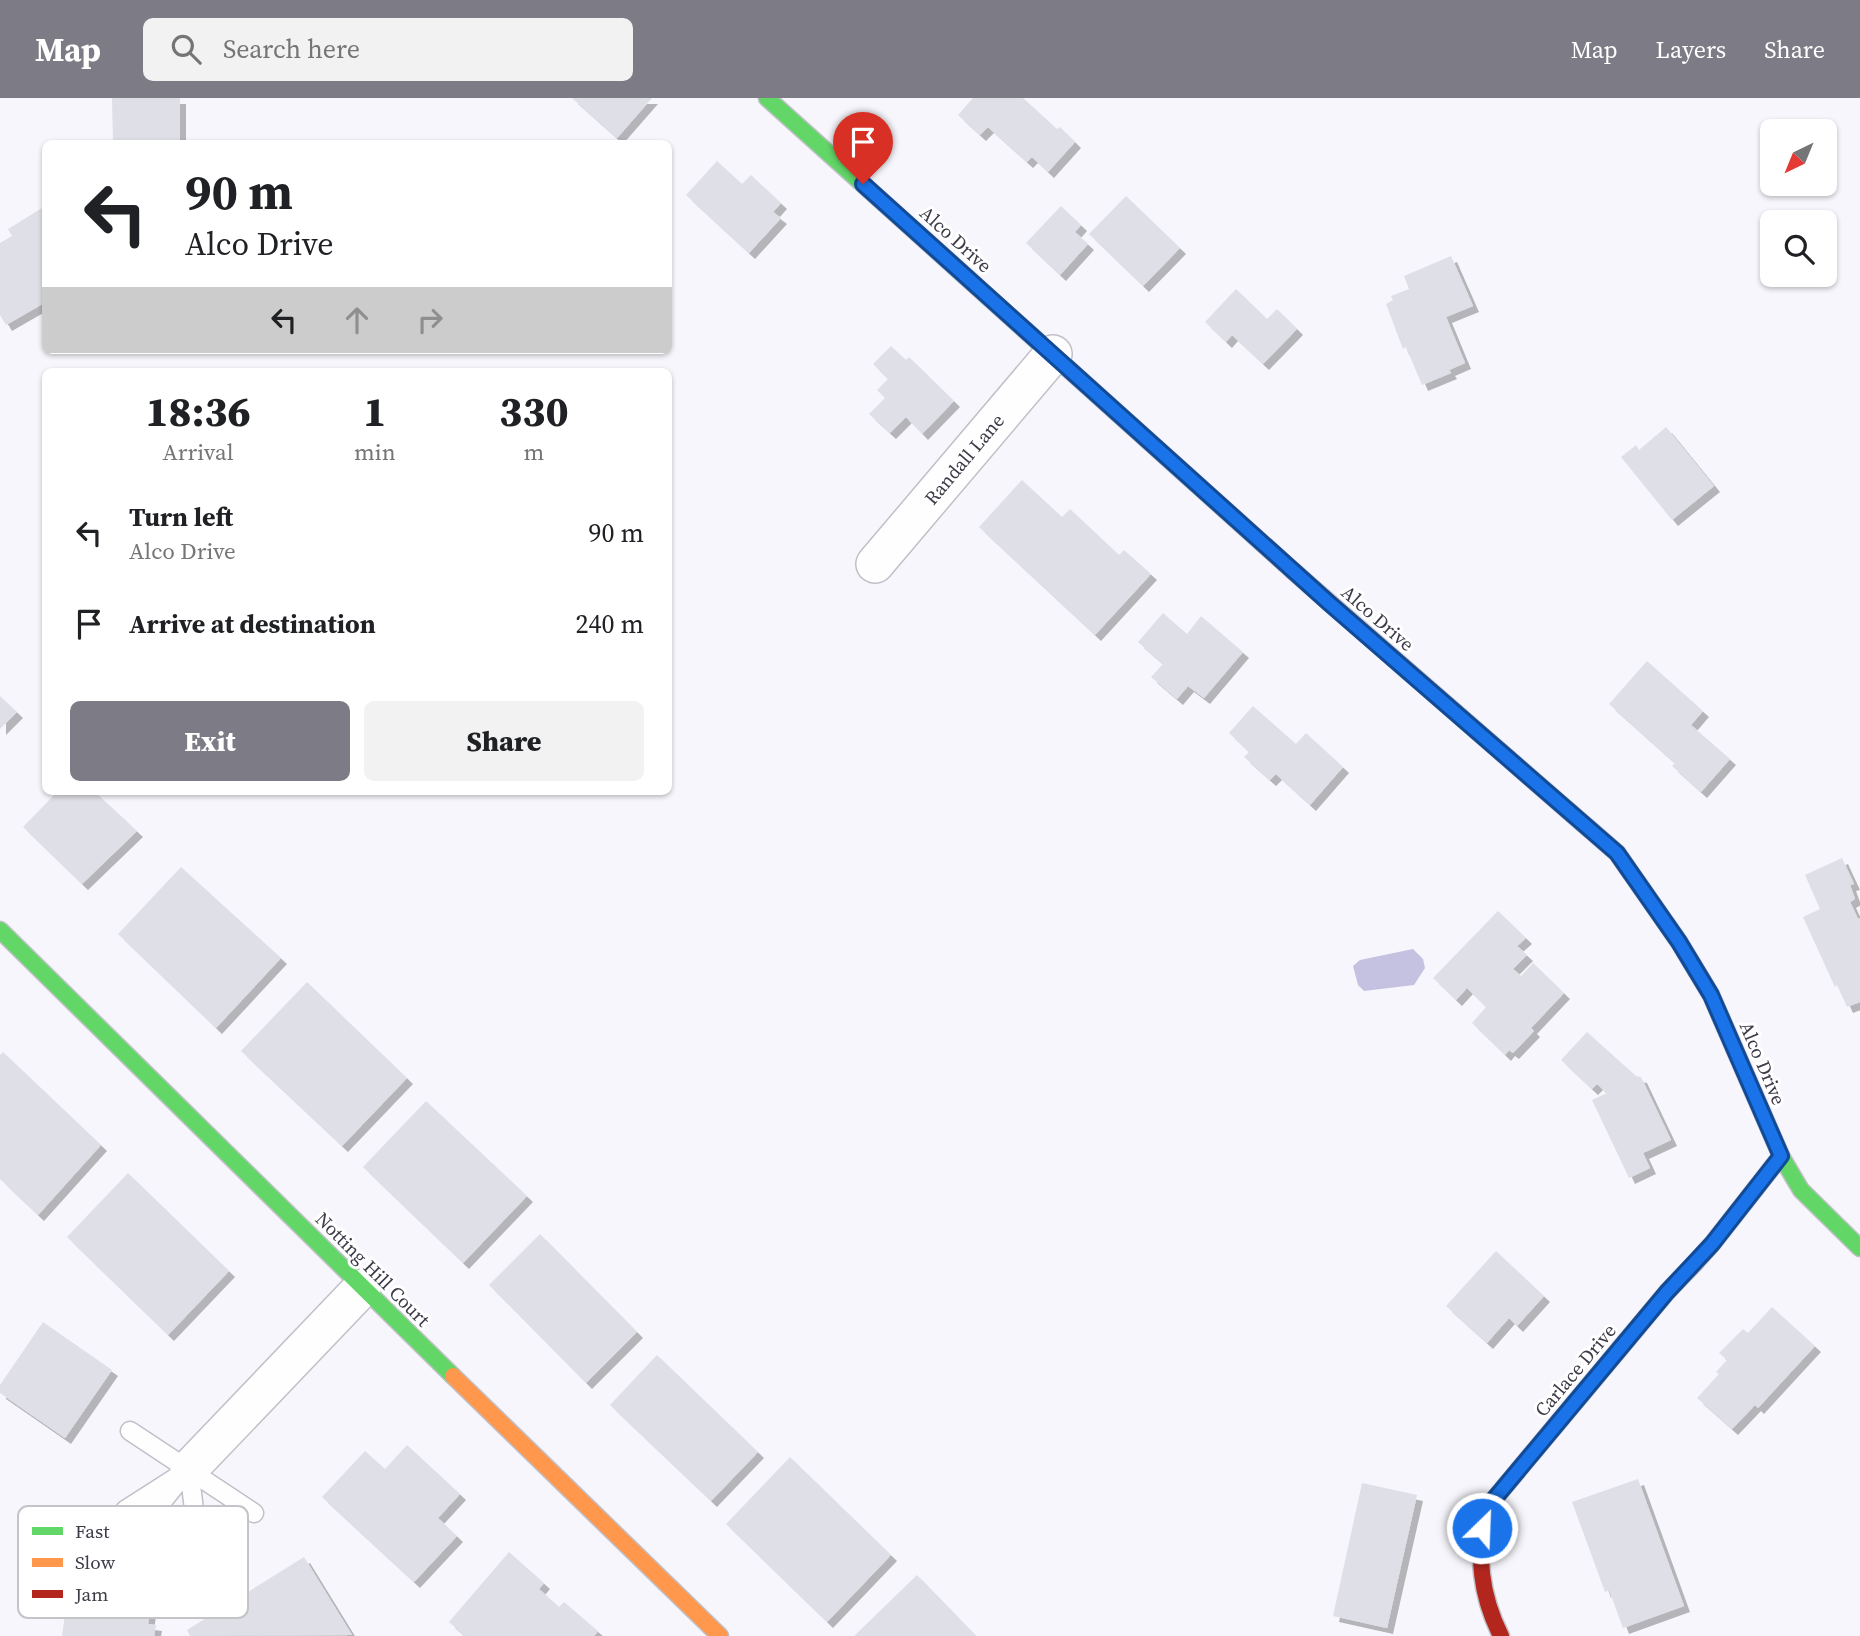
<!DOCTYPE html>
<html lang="en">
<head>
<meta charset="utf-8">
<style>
  :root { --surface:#fff; --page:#f2f2f2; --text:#202124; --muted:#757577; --accent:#7d7c86 }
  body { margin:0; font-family:"Source Serif 4",serif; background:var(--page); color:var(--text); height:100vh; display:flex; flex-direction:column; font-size:26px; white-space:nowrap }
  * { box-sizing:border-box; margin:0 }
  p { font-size:23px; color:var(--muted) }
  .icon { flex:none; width:38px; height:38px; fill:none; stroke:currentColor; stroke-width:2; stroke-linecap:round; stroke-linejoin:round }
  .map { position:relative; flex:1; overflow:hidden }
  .side { position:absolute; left:42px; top:270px; width:630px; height:427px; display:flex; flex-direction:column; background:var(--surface); border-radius:10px; box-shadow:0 2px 5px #0004 }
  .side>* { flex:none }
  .guide { position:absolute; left:42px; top:42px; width:630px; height:214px; border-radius:10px; box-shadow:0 2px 5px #0004; background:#fff; color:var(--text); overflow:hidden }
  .needle { width:46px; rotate:223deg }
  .fabs { position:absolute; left:1760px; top:21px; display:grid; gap:14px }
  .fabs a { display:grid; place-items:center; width:77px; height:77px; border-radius:10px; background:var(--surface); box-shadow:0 2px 5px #0004; font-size:35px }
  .pin { position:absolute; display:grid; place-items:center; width:60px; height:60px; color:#fff; margin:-72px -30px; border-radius:50% 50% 50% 0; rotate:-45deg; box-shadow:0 0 7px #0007 }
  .pin .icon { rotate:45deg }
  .me { position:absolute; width:77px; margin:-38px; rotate:24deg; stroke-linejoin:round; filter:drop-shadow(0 0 5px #0008) }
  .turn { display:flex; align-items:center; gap:24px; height:147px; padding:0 28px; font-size:32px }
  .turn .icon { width:91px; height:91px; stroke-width:2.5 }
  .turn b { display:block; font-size:49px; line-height:60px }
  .lanes { display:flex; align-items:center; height:66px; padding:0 28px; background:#0003; justify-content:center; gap:35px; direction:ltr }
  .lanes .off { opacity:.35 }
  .eta { display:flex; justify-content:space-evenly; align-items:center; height:119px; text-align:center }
  .eta b { font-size:42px; font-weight:800; line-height:49px }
  .primary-button { display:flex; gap:14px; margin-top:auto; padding:14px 28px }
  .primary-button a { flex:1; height:80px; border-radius:10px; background:var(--accent); color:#fff; font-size:28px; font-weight:800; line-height:80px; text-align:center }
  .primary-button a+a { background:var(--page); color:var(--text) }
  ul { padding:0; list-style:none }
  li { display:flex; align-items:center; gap:21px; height:91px; padding:0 28px }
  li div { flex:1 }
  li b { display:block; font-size:26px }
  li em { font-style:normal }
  header { display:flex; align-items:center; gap:42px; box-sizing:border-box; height:98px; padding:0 35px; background:var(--accent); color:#fff }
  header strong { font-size:33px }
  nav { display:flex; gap:38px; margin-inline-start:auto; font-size:24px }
  .search { width:490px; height:63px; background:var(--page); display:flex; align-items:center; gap:18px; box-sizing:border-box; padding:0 24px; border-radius:10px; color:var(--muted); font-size:26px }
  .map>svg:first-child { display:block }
  .water { fill:#c4c1e1 }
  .building { fill:#dfdfe7; filter:url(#shadow) }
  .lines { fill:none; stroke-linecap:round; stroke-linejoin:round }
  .lane-casing { stroke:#c1c0c8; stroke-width:21 }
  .street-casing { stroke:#c1c0c8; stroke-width:40 }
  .fast-casing { stroke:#c1c0c8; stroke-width:19 }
  .slow-casing { stroke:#c1c0c8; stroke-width:19 }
  .jam-casing { stroke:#c1c0c8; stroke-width:19 }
  .lane { stroke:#fefeff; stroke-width:18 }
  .street { stroke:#fefeff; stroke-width:37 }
  .fast { stroke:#63d668; stroke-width:16 }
  .slow { stroke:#ff974d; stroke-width:16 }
  .jam { stroke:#b3261e; stroke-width:16 }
  .route-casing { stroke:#114b97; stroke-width:18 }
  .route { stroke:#1a73e8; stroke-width:12 }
  .labels { text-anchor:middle; stroke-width:6; stroke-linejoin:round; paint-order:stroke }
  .street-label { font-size:19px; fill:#3c3b47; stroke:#fff }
  .key { fill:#fff; stroke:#c4c4c8; stroke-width:2 }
  .key-label { font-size:19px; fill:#3c3b47 }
</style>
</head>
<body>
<header>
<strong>Map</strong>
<div class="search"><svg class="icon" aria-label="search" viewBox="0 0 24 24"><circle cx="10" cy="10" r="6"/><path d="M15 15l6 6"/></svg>Search here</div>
<nav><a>Map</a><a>Layers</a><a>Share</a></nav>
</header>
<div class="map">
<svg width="1860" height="1538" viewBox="0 0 1860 1538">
  <defs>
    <filter id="shadow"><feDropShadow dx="6" dy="6" stdDeviation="0" flood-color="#0004"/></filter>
  </defs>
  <rect width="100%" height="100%" fill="#f6f6fc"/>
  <!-- water -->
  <path class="water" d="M 1413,851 L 1423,861 L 1425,870 L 1414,887 L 1364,893 L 1358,887 L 1353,868 L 1360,862 Z"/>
  <!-- building -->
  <path class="building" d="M 112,0 L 180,0 L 180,46 L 113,46 Z
    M 572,0 L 652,0 L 617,40 Z
    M 973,0 L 1023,0 L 1057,31 L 1060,29 L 1075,44 L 1048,74 L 1032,59 L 1027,64 L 988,29 L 980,37 L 958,17 Z
    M 717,63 L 742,86 L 751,77 L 781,105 L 773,114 L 781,120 L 749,155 L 686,97 Z
    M 1126,98 L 1180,150 L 1143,188 L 1089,136 Z
    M 1061,108 L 1081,127 L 1075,134 L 1088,146 L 1060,177 L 1026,145 Z
    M 42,110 L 46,116 L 46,204 L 6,227 L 0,217 L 0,145 L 12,138 L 8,131 Z
    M 1451,158 L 1473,208 L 1446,219 L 1465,265 L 1449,272 L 1451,275 L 1422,287 L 1406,249 L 1403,251 L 1386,206 L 1393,202 L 1391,198 L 1409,191 L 1404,178 Z
    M 1236,191 L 1267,221 L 1277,211 L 1297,231 L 1263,266 L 1232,237 L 1226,244 L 1205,224 Z
    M 891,248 L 906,262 L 909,259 L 954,303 L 922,336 L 906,319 L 890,335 L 869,316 L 885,300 L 877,292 L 888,281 L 873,266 Z
    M 1666,329 L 1714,388 L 1672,422 L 1621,359 L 1636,347 L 1639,352 Z
    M 1022,382 L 1062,419 L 1070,411 L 1119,457 L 1124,452 L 1151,476 L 1095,537 L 979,429 Z
    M 1163,515 L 1187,536 L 1201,518 L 1243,554 L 1204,600 L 1188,588 L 1177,601 L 1151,579 L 1163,566 L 1138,544 Z
    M 1647,563 L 1703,613 L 1691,627 L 1730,661 L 1701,694 L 1672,668 L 1675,665 L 1609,606 Z
    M 0,598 L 17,614 L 0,631 Z
    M 1253,608 L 1296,646 L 1306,635 L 1343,669 L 1310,707 L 1276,676 L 1270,682 L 1244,659 L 1249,654 L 1229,635 Z
    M 58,693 L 94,693 L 137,733 L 82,786 L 23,729 Z
    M 1842,760 L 1854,786 L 1850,787 L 1855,801 L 1850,804 L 1858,821 L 1860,820 L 1860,904 L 1847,909 L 1837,887 L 1835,889 L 1803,819 L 1820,811 L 1805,777 Z
    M 181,769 L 281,860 L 216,930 L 118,836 Z
    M 1498,813 L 1526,840 L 1517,848 L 1527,857 L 1513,871 L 1521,878 L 1533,865 L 1564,895 L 1531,930 L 1534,933 L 1513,955 L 1509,952 L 1505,957 L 1472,925 L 1486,909 L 1467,890 L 1456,902 L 1433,880 Z
    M 307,884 L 407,980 L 342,1048 L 241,953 Z
    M 1587,934 L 1636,978 L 1641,979 L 1671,1042 L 1643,1055 L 1650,1070 L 1629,1080 L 1592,1002 L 1607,995 L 1597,986 L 1592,991 L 1561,962 Z
    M 3,954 L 101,1047 L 38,1117 L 0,1081 L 0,957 Z
    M 426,1003 L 527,1098 L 463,1165 L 363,1069 Z
    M 128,1075 L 229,1173 L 168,1237 L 67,1139 Z
    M 540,1136 L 637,1234 L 586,1285 L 489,1187 Z
    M 1496,1153 L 1544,1198 L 1517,1228 L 1509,1220 L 1487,1245 L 1446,1208 Z
    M 1772,1209 L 1815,1248 L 1758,1310 L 1755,1307 L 1732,1331 L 1697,1300 L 1719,1276 L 1716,1274 L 1727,1262 L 1719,1255 L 1743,1231 L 1748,1235 Z
    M 43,1224 L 112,1272 L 65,1340 L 0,1295 L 0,1287 Z
    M 657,1257 L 758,1354 L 711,1403 L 610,1307 Z
    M 407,1347 L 460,1396 L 438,1420 L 457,1438 L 414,1484 L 322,1399 L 365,1353 L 385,1371 Z
    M 790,1359 L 891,1457 L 827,1524 L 726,1426 Z
    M 1638,1381 L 1684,1508 L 1623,1530 L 1609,1492 L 1605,1494 L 1572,1404 Z
    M 1362,1385 L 1417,1397 L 1387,1530 L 1333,1518 Z
    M 509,1454 L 544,1485 L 539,1491 L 559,1509 L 564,1504 L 598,1533 L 594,1538 L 465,1538 L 449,1524 Z
    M 304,1459 L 352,1537 L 190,1538 L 187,1532 Z
    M 72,1465 L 112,1470 L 109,1494 L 152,1499 L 148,1526 L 156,1527 L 154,1538 L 62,1538 Z
    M 917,1477 L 976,1538 L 854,1538 Z"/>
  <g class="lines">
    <!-- lane casing -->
    <g class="lane-casing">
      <path id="lane" d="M 130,1333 L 254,1415
        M 189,1371 L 198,1444
        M 125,1412 L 189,1371
        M 142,1429 L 178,1384"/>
    </g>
    <!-- street casing -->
    <g class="street-casing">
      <path id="street" d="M 875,466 L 1053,256
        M 189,1371 L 362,1190"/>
    </g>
    <!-- fast casing -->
    <g class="fast-casing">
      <path id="fast" d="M 767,0 L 1292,472
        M 1572,716 L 1617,755 L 1679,844 L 1711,897 L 1781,1058 L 1801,1092 L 1860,1150
        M 0,832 L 453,1278"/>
    </g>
    <!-- slow casing -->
    <g class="slow-casing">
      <path id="slow" d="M 1292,472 L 1572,716
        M 1695,1165 L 1712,1146 L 1781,1058
        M 453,1278 L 720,1538"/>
    </g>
    <!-- jam casing -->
    <g class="jam-casing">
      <path id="jam" d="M 1501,1538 C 1480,1496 1477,1458 1485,1412 L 1667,1194 L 1695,1165"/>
    </g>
    <!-- lane -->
    <use href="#lane" class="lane"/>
    <!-- street -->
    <use href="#street" class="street"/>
    <!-- fast -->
    <use href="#fast" class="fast"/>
    <!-- slow -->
    <use href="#slow" class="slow"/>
    <!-- jam -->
    <use href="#jam" class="jam"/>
  </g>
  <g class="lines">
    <!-- route casing -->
    <g class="route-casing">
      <path id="route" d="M 863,86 L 1329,505 L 1617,755 L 1679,844 L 1711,897 L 1781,1058 L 1712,1146 L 1667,1194 L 1485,1412 L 1482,1430"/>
    </g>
    <!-- route -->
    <use href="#route" class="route"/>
  </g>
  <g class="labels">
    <!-- street labels -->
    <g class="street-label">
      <text transform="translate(956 141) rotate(42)" y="7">Alco Drive</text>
      <text transform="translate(964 361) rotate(-50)" y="7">Randall Lane</text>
      <text transform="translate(1378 520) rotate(41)" y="7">Alco Drive</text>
      <text transform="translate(1763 965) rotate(67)" y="7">Alco Drive</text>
      <text transform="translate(373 1171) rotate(45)" y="7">Notting Hill Court</text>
      <text transform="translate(1575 1272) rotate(-50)" y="7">Carlace Drive</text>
    </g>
  </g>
  <!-- legend -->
  <rect x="18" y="1408" width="230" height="112" rx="10" class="key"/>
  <rect x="32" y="1429" width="31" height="8" fill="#63d668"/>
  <rect x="32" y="1460" width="31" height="9" fill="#ff974d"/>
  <rect x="32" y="1492" width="31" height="8" fill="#b3261e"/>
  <g class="key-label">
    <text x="75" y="1440">Fast</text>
    <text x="75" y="1471">Slow</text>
    <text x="75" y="1503">Jam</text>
  </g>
</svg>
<div class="fabs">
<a><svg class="needle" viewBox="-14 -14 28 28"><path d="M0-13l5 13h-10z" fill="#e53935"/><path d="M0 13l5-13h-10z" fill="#757577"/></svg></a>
<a><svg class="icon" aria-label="search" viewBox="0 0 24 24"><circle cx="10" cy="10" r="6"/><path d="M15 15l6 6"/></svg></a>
</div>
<div class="pin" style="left:863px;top:86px;background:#d93025"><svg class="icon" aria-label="arrive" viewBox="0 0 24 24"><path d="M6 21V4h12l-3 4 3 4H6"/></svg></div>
<svg class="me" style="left:1482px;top:1430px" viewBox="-20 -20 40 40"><circle r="17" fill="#1a73e8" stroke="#fff" stroke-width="3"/><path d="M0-11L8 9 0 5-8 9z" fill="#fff"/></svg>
<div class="guide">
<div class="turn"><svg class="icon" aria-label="left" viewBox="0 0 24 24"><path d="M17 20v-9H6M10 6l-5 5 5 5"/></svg><div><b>90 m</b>Alco Drive</div></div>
<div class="lanes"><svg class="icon" aria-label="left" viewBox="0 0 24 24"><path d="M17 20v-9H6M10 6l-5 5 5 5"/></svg><svg class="icon off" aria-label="ahead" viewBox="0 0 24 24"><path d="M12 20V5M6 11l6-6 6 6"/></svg><svg class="icon off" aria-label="right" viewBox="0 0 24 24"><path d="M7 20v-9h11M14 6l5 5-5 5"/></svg></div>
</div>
<section class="side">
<div class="eta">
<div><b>18:36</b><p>Arrival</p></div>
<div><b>1</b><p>min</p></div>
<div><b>330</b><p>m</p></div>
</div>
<ul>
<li><svg class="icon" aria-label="left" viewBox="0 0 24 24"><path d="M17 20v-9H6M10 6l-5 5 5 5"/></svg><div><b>Turn left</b><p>Alco Drive</p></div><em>90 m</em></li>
<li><svg class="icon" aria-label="arrive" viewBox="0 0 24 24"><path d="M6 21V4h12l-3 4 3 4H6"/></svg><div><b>Arrive at destination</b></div><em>240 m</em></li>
</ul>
<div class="primary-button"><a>Exit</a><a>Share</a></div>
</section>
</div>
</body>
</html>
